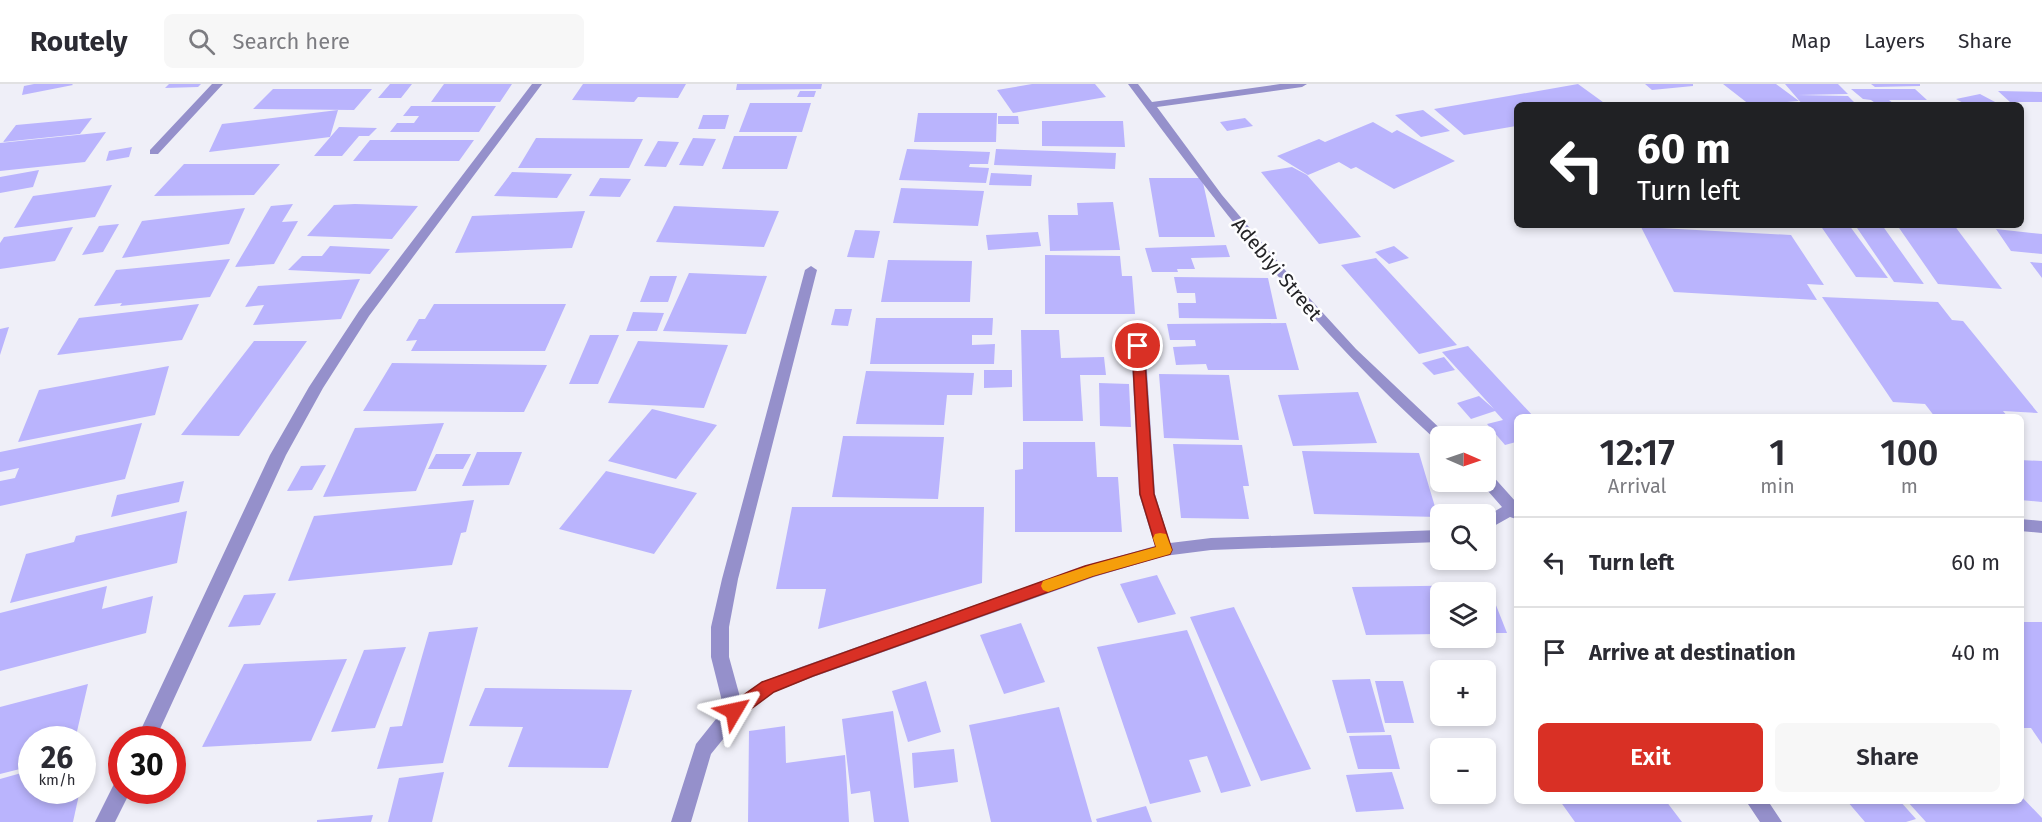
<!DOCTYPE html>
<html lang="en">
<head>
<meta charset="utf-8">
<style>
  :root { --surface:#fff; --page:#f7f7f7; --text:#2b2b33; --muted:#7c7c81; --line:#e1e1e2; --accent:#d93025 }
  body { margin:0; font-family:"Fira Sans",sans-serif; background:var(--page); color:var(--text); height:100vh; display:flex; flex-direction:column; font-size:22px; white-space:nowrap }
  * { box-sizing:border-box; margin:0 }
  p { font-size:20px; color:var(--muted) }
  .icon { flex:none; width:33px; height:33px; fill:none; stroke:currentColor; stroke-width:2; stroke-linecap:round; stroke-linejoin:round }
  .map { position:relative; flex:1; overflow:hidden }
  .drawer { position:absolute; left:1514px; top:330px; width:510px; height:390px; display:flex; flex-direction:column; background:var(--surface); border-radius:9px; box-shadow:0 3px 9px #0003 }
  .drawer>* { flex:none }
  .banner { position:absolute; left:1514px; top:18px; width:510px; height:126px; border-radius:9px; box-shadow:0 3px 9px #0003; background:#202124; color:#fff; overflow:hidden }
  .needle { width:39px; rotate:92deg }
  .controls { position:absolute; left:1430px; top:342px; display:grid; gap:12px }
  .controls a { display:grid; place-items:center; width:66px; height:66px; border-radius:9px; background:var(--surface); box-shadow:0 3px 9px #0003; font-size:30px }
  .speed { position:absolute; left:18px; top:642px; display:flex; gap:12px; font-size:30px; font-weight:700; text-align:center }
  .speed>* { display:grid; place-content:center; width:78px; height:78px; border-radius:50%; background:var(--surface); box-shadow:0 3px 9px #0003; line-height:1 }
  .speed small { font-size:15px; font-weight:400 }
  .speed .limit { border:9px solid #d22; background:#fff; color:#111 }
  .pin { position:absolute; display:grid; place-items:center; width:51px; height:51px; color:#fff; margin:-26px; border:3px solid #fff; border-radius:50%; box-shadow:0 2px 6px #0007 }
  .me { position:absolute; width:66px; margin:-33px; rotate:54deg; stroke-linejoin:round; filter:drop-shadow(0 0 4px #0008) }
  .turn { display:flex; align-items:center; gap:21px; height:126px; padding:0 24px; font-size:27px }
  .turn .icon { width:78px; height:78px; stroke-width:2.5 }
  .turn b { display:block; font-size:42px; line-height:51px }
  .eta { display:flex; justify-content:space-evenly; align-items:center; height:102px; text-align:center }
  .eta b { font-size:36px; font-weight:600; line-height:42px }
  .action { display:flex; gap:12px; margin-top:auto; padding:12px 24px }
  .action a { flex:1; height:69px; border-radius:9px; background:var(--accent); color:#fff; font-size:24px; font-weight:600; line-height:69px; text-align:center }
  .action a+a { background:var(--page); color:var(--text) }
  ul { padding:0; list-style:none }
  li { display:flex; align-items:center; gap:18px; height:90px; padding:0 24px; border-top:2px solid var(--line) }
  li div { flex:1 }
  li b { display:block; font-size:22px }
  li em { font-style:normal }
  header { display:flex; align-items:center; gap:36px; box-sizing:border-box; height:84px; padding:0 30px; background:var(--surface); border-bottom:2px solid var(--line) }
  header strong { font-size:28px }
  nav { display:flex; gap:33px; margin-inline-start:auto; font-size:21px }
  .search { width:420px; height:54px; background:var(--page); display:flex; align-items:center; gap:15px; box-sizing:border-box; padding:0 21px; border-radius:9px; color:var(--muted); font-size:22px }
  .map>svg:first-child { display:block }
  .building { fill:#bab4fd }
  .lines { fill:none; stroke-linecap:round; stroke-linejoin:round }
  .minor { fill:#9590cb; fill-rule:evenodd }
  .route { fill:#d93025; stroke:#8d1f18; stroke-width:1.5 }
  .slow { fill:#f59e0b }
  .labels { text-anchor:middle; stroke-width:5; stroke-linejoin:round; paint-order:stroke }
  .street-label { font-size:20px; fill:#232326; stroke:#fdfdff }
</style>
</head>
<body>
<header>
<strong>Routely</strong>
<div class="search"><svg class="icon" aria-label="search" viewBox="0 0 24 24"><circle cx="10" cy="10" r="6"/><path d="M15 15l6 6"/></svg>Search here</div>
<nav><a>Map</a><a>Layers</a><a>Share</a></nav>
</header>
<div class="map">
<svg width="2042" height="738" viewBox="0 0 2042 738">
  <rect width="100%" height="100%" fill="#efeff8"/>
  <!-- building -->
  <path class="building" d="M 34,0 L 72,0 L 73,1 L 22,11 L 24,2 Z
    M 169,0 L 201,0 L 198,3 L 165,4 Z
    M 390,0 L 412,0 L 401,14 L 378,14 Z
    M 444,0 L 512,0 L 500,18 L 431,18 Z
    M 583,0 L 686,0 L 678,14 L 638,13 L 634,18 L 572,16 Z
    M 737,0 L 822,0 L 821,5 L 736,6 Z
    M 1032,0 L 1095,0 L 1106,13 L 1013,29 L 997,6 Z
    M 1578,0 L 1607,21 L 1516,21 L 1516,42 L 1464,51 L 1434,25 Z
    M 1645,0 L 1693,0 L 1693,2 L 1652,6 Z
    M 1723,0 L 1776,0 L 1799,17 L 1750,21 Z
    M 1785,0 L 1838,0 L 1848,10 L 1798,11 L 1848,12 L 1857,21 L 1803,21 Z
    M 1871,0 L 1920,0 L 1920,2 L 1875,3 Z
    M 273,5 L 372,5 L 354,26 L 253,25 Z
    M 1851,5 L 1915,5 L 1927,16 L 1889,16 L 1895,21 L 1878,21 L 1871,16 L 1863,15 Z
    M 800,7 L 816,7 L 814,13 L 797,13 Z
    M 1998,7 L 2042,8 L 2042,18 L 2010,18 Z
    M 1980,10 L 1997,19 L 1967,21 L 1956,15 Z
    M 750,19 L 811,19 L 802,48 L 739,48 Z
    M 411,22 L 496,22 L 479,48 L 390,48 L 397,39 L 414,39 L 419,32 L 403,32 Z
    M 338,26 L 330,53 L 209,68 L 222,40 Z
    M 1423,26 L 1450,47 L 1421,53 L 1395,31 Z
    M 918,29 L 997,29 L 996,58 L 914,58 Z
    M 703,31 L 729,31 L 725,45 L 698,45 Z
    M 998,32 L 1018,32 L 1019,40 L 998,40 Z
    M 92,34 L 80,50 L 3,58 L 16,41 Z
    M 1245,34 L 1253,42 L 1227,47 L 1220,38 Z
    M 1042,37 L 1123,37 L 1125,63 L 1042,62 Z
    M 1373,38 L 1392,49 L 1397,46 L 1455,77 L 1394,105 L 1356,83 L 1351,85 L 1339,78 L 1308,91 L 1277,72 L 1319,55 L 1325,58 Z
    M 339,43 L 377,44 L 369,52 L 359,52 L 342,72 L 314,72 Z
    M 106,48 L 85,78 L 0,87 L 0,59 Z
    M 734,52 L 797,52 L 787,85 L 722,85 Z
    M 536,54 L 643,55 L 629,84 L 518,84 Z
    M 693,54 L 716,55 L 703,82 L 679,81 Z
    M 370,56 L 474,56 L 459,77 L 353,77 Z
    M 658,57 L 679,58 L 666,83 L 644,82 Z
    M 132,63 L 129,73 L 106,77 L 109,67 Z
    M 907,65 L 990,68 L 988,80 L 970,80 L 969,83 L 989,84 L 986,99 L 899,96 Z
    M 996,65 L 1116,69 L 1115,85 L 994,81 Z
    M 184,80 L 280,80 L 254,111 L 154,112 Z
    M 1292,83 L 1307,91 L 1361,153 L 1319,160 L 1261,88 Z
    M 39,86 L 33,103 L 0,109 L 0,93 Z
    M 512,88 L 572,90 L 557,114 L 494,112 Z
    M 991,89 L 1032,91 L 1031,102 L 989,101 Z
    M 600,94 L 631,95 L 620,113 L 589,112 Z
    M 1149,94 L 1202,94 L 1215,153 L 1159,153 Z
    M 112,101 L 95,133 L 14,144 L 33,112 Z
    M 901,104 L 984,107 L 978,142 L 893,139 Z
    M 1113,118 L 1120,166 L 1050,167 L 1048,131 L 1078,131 L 1077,119 Z
    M 293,120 L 282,138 L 298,137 L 274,180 L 235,183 L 271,122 Z
    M 355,120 L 418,122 L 392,155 L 307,152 L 334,121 Z
    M 674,122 L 779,127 L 764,163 L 656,158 Z
    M 245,124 L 229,160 L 122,174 L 142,137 Z
    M 585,127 L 572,164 L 455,169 L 472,132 Z
    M 119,140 L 103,168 L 82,171 L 99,142 Z
    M 1820,141 L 1849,141 L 1888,194 L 1856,193 Z
    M 1855,141 L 1882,141 L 1924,200 L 1894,198 Z
    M 1897,141 L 1954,141 L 2002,205 L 1938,200 Z
    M 73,143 L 55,177 L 0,185 L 0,159 L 4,153 Z
    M 1641,143 L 1791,151 L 1824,201 L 1807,200 L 1817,216 L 1674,208 Z
    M 1996,145 L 2042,150 L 2042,170 L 2011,167 Z
    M 855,146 L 880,147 L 874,174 L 847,173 Z
    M 1038,148 L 1041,162 L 988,166 L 986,151 Z
    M 1226,161 L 1230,173 L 1191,174 L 1195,185 L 1177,185 L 1178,188 L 1152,188 L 1145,164 Z
    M 330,162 L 390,165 L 370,190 L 288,186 L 302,172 L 322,172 Z
    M 1394,162 L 1409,174 L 1389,180 L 1375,168 Z
    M 1045,171 L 1120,172 L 1122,192 L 1132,192 L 1135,230 L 1045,230 Z
    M 1376,174 L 1416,217 L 1457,261 L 1419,270 L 1341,181 Z
    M 230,175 L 210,213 L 120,222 L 122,219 L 94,222 L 116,186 Z
    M 888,176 L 972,177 L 970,218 L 881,218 Z
    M 2030,178 L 2042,179 L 2042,194 Z
    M 689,189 L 767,192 L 746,250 L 663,247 Z
    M 650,192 L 677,192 L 668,218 L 640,218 Z
    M 1174,193 L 1268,194 L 1277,235 L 1179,234 L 1178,219 L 1196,219 L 1195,209 L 1177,209 Z
    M 360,195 L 341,235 L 253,241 L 264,221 L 245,223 L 258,202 Z
    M 1822,213 L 1938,218 L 1952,236 L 1963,237 L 2038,329 L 2003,327 L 2008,333 L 1935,333 L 1925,320 L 1893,318 Z
    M 199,220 L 182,256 L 57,271 L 79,234 Z
    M 434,220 L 566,220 L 545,267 L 411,267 L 417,256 L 406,257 L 419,235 L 425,235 Z
    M 835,225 L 852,225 L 848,242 L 831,241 Z
    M 633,228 L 664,229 L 657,247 L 626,247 Z
    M 876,234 L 993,234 L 992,251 L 972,251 L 972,261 L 995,260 L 994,280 L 870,280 Z
    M 1286,239 L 1299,286 L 1208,286 L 1206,280 L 1176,281 L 1173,263 L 1196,262 L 1195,256 L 1170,256 L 1167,240 Z
    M 9,243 L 0,271 L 0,245 Z
    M 1021,246 L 1059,246 L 1061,274 L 1104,273 L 1106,291 L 1080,291 L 1083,337 L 1023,337 Z
    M 590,251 L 619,251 L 598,300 L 569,300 Z
    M 254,257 L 307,257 L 239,352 L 181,351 Z
    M 638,257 L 728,261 L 704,324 L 608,319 Z
    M 1468,262 L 1534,333 L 1516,333 L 1516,358 L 1505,361 L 1487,340 L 1503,336 L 1495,327 L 1471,335 L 1457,319 L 1479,312 L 1494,325 L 1442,268 Z
    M 1444,273 L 1455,286 L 1434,291 L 1422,279 Z
    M 392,279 L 547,281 L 524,328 L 363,327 Z
    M 169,282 L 155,331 L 18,358 L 39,306 Z
    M 984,286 L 1012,286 L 1012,303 L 984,304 Z
    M 866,287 L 974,289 L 972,311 L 947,311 L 944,341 L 856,340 Z
    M 1159,290 L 1229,291 L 1239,356 L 1164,354 Z
    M 1099,299 L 1129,300 L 1131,343 L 1100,342 Z
    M 1358,308 L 1377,359 L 1293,362 L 1278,311 Z
    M 652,325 L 717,341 L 676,395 L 608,377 Z
    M 142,339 L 125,395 L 0,422 L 0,397 L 15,394 L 19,384 L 0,388 L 0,368 Z
    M 444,339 L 416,407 L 323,413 L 355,344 Z
    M 843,352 L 944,353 L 938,415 L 832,413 Z
    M 1023,358 L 1095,358 L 1097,393 L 1118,393 L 1122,448 L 1015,448 L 1015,386 L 1023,385 Z
    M 1173,360 L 1242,361 L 1249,402 L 1243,402 L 1249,435 L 1181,434 Z
    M 1302,367 L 1419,369 L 1438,433 L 1314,430 Z
    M 477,368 L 522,368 L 509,401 L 462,402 Z
    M 436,370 L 471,370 L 463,385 L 428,385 Z
    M 2020,376 L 2042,377 L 2042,418 L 2020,416 Z
    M 326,381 L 312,406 L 287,407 L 301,382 Z
    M 606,387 L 697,409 L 654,470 L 559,445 Z
    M 184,397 L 179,418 L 111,433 L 117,411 Z
    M 474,416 L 466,448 L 461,449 L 452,481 L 288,497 L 314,432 Z
    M 792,423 L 984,423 L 982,499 L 818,545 L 826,505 L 776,505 Z
    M 187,427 L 177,479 L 10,519 L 26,470 L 74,458 L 76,452 Z
    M 1157,491 L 1176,530 L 1138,539 L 1120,500 Z
    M 1488,501 L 1507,549 L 1485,549 L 1485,508 L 1440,508 L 1440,550 L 1366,551 L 1352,503 Z
    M 107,502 L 102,525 L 153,512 L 146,549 L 0,587 L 0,529 Z
    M 276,509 L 260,541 L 228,543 L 244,511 Z
    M 1234,523 L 1268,594 L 1311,685 L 1261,697 L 1190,533 Z
    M 2020,538 L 2042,538 L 2042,660 L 2031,644 L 2020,644 Z
    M 1021,539 L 1045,598 L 1004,610 L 980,551 Z
    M 478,543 L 443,679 L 377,685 L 390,643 L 402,642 L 429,548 Z
    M 1187,546 L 1251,702 L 1221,709 L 1207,672 L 1189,676 L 1201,708 L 1150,720 L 1097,563 Z
    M 406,563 L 375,644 L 331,648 L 364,566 Z
    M 347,575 L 311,657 L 202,663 L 244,580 Z
    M 1370,595 L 1385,648 L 1347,649 L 1332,596 Z
    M 926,597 L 941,648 L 908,658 L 892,607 Z
    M 1375,597 L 1403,597 L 1414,639 L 1385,639 Z
    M 88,600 L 75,656 L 32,656 L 32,682 L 0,690 L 0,623 Z
    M 485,604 L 632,606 L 608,684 L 508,683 L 523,643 L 469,642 Z
    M 1059,623 L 1092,738 L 991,738 L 969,641 Z
    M 893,627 L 909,738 L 874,738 L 870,707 L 851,710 L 842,635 Z
    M 785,642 L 786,679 L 845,671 L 849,738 L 748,738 L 749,647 Z
    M 1391,651 L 1400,685 L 1358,685 L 1349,652 Z
    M 954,665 L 958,698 L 914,704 L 912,669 Z
    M 32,686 L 32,706 L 80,706 L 73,738 L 0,738 L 0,695 Z
    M 444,688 L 432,738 L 388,738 L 399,694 Z
    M 1392,688 L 1404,725 L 1356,728 L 1346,691 Z
    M 2020,711 L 2042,734 L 2042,738 L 1926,738 L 1907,717 L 2020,717 Z
    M 1560,717 L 1666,717 L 1682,738 L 1575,738 Z
    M 1847,717 L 1900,717 L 1916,735 L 1906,738 L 1865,738 Z
    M 1146,722 L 1152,738 L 1097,738 L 1096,735 Z
    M 373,731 L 371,738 L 317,738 L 317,736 Z"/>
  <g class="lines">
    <!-- minor -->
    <path class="minor" d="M 212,0 L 223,0 L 158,70 L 150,70 L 150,66 Z
      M 532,0 L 542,0 L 369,232 L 323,304 L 286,371 L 155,656 L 136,656 L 270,371 L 309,303 L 359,227 Z
      M 1128,0 L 1138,0 L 1152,18 L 1280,0 L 1307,0 L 1302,3 L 1157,23 L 1222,111 L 1301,205 L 1356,265 L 1448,352 L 1440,352 L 1440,357 L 1436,356 C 1315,247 1224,130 1128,0 Z
      M 811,182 L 817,186 L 738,495 L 729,543 L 729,573 L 740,613 L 762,598 L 801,583 L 1085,482 L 1155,462 L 1139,410 L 1130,241 L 1137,237 L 1144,241 L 1155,410 L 1170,459 L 1211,454 L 1440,446 L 1440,458 L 1211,466 L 1164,472 L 1094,493 L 813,593 L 774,608 L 741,633 L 711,670 L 691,738 L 671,738 L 696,660 L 724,625 L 711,573 L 711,543 L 722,495 L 805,186 Z
      M 1485,387 L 1490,389 L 1516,418 L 1516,435 L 1510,433 L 1485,447 L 1485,433 L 1502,423 L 1480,398 L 1485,398 Z
      M 2020,435 L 2042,437 L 2042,449 L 2020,447 Z
      M 122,695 L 122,706 L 131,706 L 115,738 L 95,738 L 115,698 Z
      M 1746,717 L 1768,717 L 1782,738 L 1760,738 Z"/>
  </g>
  <!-- route -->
  <path class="route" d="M 1138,258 L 1144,262 L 1154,410 L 1172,466 L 1170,470 L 1093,492 L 813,592 L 774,608 L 740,633 L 734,635 L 728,633 L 726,627 L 728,622 L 762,598 L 1085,482 L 1156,463 L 1140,410 L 1132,262 Z"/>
  <!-- slow -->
  <path class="slow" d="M 1160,449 L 1166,450 L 1172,466 L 1170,470 L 1093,492 L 1048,508 L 1043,506 L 1041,502 L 1043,497 L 1091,481 L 1156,463 L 1153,454 L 1155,450 Z"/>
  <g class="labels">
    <!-- street labels -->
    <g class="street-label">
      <text transform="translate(1277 185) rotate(50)" y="7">Adebiyi Street</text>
    </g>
  </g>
</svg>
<div class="controls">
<a><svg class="needle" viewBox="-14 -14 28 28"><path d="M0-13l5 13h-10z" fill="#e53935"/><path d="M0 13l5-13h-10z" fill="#7c7c81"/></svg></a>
<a><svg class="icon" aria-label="search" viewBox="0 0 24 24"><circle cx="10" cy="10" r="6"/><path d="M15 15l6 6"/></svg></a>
<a><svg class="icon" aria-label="layers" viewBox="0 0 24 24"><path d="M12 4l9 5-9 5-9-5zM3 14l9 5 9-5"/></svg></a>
<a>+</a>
<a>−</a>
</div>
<div class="speed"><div>26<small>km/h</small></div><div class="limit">30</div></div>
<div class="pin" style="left:1138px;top:262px;background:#d93025"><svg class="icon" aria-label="arrive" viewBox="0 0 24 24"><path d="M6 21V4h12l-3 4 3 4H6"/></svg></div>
<svg class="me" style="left:734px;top:627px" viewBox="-20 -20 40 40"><path d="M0-17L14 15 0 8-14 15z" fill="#d93025" stroke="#fff" stroke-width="4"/></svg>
<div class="banner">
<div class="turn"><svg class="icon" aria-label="left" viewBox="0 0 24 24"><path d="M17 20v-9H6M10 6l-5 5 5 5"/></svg><div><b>60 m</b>Turn left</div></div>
</div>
<section class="drawer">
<div class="eta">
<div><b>12:17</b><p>Arrival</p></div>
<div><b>1</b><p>min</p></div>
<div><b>100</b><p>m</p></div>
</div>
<ul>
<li><svg class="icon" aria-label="left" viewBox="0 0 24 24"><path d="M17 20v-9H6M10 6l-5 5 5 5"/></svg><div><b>Turn left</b></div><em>60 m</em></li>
<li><svg class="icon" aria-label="arrive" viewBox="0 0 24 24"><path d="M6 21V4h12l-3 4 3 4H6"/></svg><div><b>Arrive at destination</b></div><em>40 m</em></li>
</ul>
<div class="action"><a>Exit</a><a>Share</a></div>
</section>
</div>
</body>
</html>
